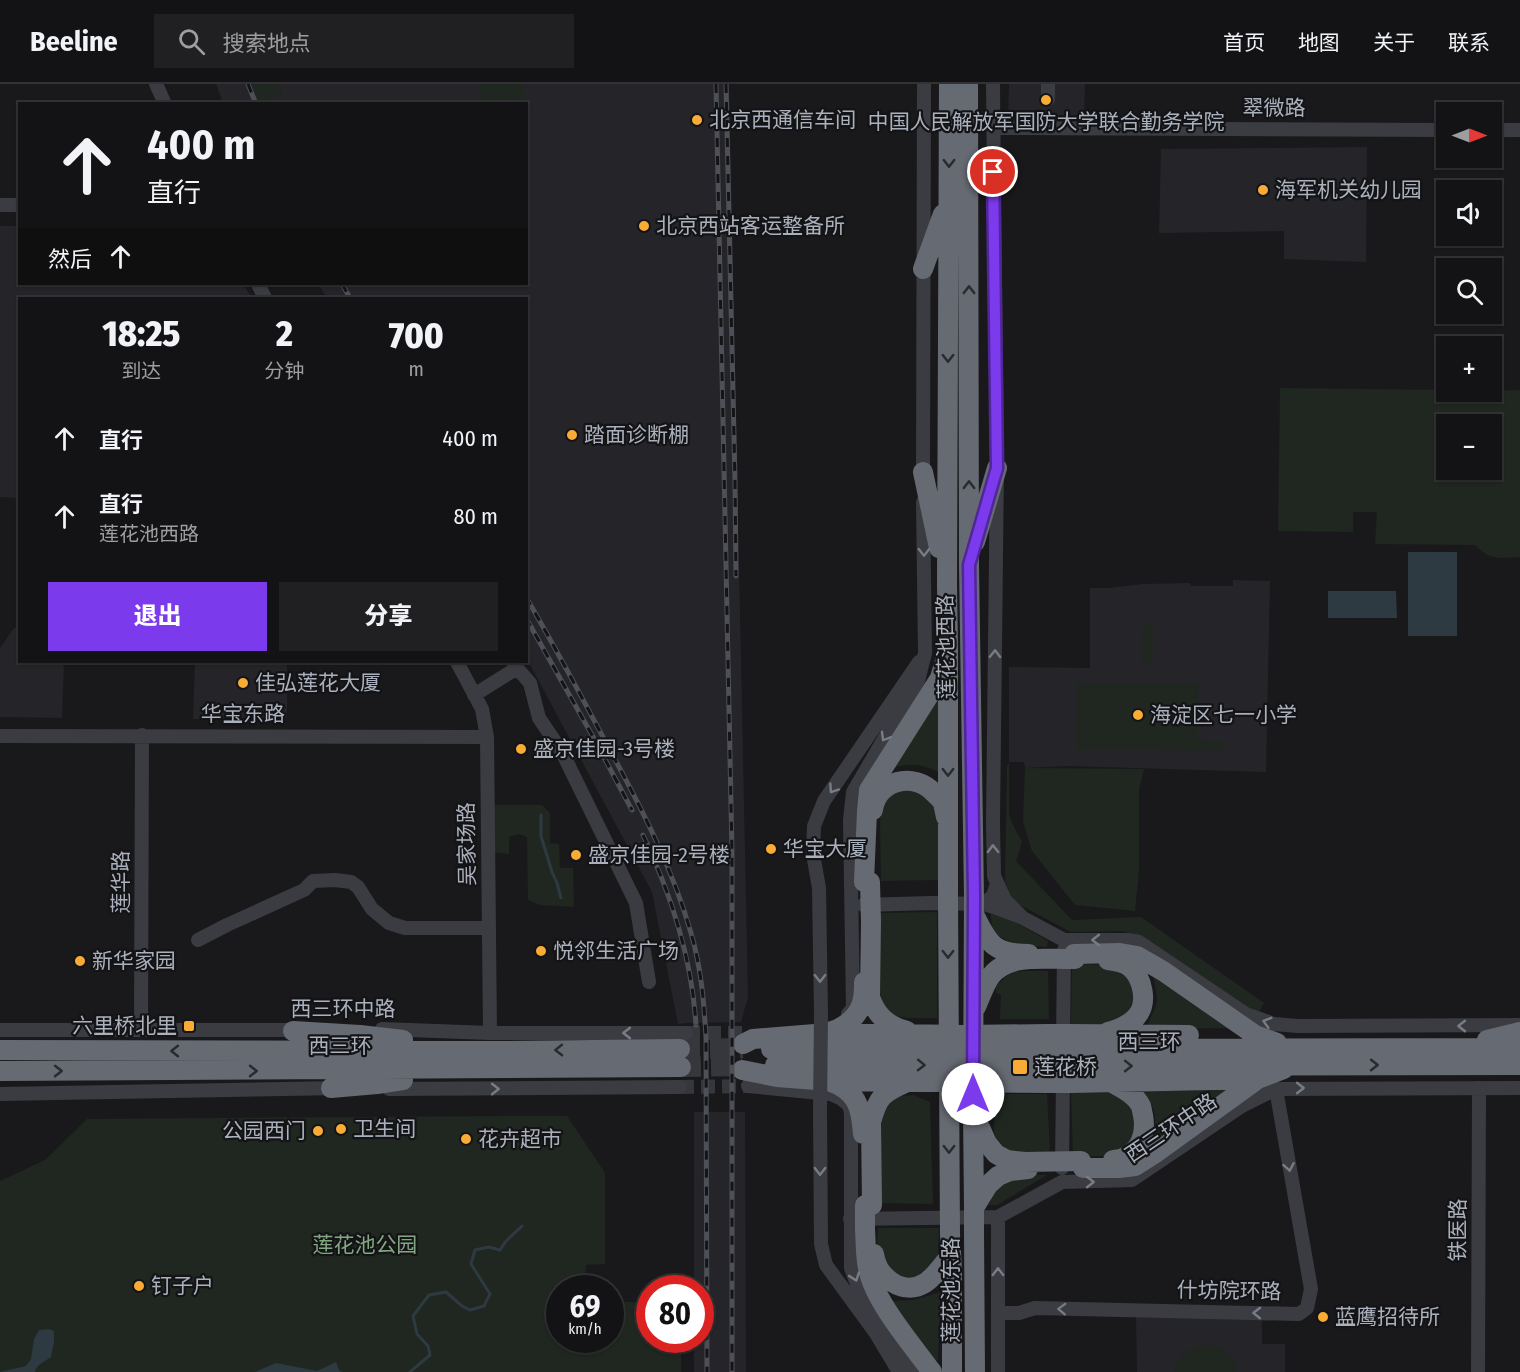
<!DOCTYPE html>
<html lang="zh">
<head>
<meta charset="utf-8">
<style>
  :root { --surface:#131315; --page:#202022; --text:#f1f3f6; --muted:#9d9ea0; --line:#323234; --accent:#7c3aed }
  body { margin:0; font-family:"Fira Sans Condensed","Noto Sans SC",sans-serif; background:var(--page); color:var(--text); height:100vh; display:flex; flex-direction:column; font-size:22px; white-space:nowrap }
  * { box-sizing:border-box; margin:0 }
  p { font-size:20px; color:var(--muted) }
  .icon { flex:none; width:33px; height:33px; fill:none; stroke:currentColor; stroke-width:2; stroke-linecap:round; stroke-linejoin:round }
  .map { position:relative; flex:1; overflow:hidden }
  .sheet { position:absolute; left:18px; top:213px; width:510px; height:366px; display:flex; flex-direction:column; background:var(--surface); border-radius:0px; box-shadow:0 2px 4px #0004,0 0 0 2px var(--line) }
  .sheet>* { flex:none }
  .guide { position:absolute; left:18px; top:18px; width:510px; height:183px; border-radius:0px; box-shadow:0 2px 4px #0004,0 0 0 2px var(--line); background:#131315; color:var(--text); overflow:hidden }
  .needle { width:39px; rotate:90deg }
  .fabs { position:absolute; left:1436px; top:18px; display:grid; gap:12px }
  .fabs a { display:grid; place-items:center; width:66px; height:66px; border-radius:0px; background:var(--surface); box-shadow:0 2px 4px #0004,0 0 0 2px var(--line); font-size:30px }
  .speed { position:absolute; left:546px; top:1191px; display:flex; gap:12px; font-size:30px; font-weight:700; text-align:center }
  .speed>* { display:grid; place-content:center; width:78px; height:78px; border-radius:50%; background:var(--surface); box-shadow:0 2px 4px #0004,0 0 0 2px var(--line); line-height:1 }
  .speed small { font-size:15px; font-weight:400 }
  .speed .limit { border:9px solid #d22; background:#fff; color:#111 }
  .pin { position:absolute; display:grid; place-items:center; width:51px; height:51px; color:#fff; margin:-26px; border:3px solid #fff; border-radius:50%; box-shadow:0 2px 6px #0007 }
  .me { position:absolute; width:66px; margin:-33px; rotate:0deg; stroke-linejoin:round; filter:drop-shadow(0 0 4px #0008) }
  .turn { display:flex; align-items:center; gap:21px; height:126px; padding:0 30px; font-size:27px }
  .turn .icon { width:78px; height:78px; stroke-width:2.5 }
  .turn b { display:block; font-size:42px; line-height:51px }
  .then { display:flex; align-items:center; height:57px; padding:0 30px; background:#0003; gap:12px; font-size:22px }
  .eta { display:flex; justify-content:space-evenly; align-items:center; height:102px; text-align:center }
  .eta b { font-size:36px; font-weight:800; line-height:42px }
  .action { display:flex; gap:12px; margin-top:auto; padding:12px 30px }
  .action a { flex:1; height:69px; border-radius:0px; background:var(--accent); color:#fff; font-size:24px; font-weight:800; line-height:69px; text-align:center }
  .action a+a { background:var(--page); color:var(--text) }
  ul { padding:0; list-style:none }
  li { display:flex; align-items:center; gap:18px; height:78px; padding:0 30px }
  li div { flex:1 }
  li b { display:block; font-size:22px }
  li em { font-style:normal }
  header { display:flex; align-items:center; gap:36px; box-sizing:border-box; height:84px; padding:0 30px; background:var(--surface); border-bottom:2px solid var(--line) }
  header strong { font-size:28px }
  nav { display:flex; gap:33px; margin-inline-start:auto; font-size:21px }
  .search { width:420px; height:54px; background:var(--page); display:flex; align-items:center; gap:15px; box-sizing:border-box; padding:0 21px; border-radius:0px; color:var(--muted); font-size:22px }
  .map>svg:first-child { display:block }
  .built { fill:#252529 }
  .green { fill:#1f2720; fill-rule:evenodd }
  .water { fill:#2e3a41 }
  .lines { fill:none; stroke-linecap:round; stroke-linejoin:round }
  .stream { stroke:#2e3a41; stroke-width:3 }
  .minor-tunnel { stroke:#36373c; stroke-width:14; stroke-dasharray:14 7; stroke-linecap:butt }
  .highway-tunnel { stroke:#36373c; stroke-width:20; stroke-dasharray:20 10; stroke-linecap:butt }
  .minor { stroke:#3a3c41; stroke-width:14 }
  .highway { stroke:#666a72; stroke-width:20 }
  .rail-casing { stroke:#4d5056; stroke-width:5 }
  .rail { stroke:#141417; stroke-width:3; stroke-dasharray:9; stroke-linecap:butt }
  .minor-bridge { stroke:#3a3c41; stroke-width:14 }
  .highway-bridge { stroke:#666a72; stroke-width:20 }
  .oneway { stroke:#282a2e }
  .oneway2 { stroke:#787c85 }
  .route-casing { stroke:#51269a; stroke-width:15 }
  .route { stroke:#7c3aed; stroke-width:10 }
  .poi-dot { fill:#f8ab35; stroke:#141417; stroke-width:2 }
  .labels { text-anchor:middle; stroke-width:4.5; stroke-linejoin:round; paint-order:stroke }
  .street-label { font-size:21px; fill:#abb1bc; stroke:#141417 }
  .poi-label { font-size:21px; fill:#abb1bc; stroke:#141417; text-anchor:start }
  .park-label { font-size:21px; fill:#82a782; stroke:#141417 }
</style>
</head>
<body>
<header>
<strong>Beeline</strong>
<div class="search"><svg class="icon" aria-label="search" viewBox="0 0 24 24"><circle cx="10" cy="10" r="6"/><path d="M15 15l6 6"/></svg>搜索地点</div>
<nav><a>首页</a><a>地图</a><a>关于</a><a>联系</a></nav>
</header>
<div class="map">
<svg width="1520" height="1288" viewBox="0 0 1520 1288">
  <rect width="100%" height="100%" fill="#19191c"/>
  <!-- built -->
  <path class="built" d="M 216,0 L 729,0 L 748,913 L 741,938 L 687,939 L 678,940 L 652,808 L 527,575 L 526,214 L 327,214 L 318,200 L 526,200 L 526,20 L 223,19 Z
    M 1009,0 L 1085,0 L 1084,33 L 1008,35 Z
    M 1367,63 L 1366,178 L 1284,175 L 1284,147 L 1159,149 L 1161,65 Z
    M 0,142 L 19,142 L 20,200 L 243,200 L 252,214 L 20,214 L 19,414 L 0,413 Z
    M 1233,496 L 1270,497 L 1266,688 L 1067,682 L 1025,684 L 1024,678 L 1009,678 L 1009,583 L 1090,584 L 1090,504 L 1109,504 L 1142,500 L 1190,499 L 1191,502 L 1233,502 Z
    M 14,544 L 19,544 L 20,578 L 64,578 L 62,634 L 0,633 L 0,564 Z
    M 195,578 L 287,578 L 287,634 L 193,635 Z
    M 694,1028 L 745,1028 L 746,1288 L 694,1288 L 694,1256 L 700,1256 L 700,1204 L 694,1204 Z
    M 1136,1233 L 1262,1236 L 1262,1260 L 1285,1260 L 1285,1288 L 1137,1288 Z"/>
  <!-- green -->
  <path class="green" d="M 250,0 L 279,0 L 282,8 L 274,19 L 259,19 Z
    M 480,0 L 523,0 L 523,19 L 481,19 Z
    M 1280,304 L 1446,306 L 1446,308 L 1520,306 L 1520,473 C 1500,474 1490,477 1475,461 L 1375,460 L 1377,428 L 1353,428 L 1353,448 L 1278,447 ZM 1446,340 L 1491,340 L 1491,386 L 1446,386 Z
    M 1146,540 L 1153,541 L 1153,581 L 1145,581 L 1141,578 L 1142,549 Z
    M 1077,599 L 1198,600 L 1197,657 L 1226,658 L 1226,666 L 1076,665 Z
    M 941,611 L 942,690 C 920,678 908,679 886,686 Z
    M 1009,678 L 1009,730 L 1012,739 L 1022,758 L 1016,777 L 1072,836 L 1141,833 L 1264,919 L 1259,928 L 1251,928 L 1133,850 L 1123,847 L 1071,848 L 1016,819 L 1010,811 L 1005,797 L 1007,683 Z
    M 1025,684 L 1144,685 L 1139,706 L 1139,787 L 1135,827 L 1075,821 L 1032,767 L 1023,738 Z
    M 914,701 L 941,728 L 939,796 L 881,797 L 880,739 L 881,723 L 893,709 Z
    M 488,721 L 542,721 L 550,729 L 550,759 L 559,760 L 560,784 L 573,784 L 574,823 L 540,821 L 528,816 L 527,753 L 519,750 L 509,753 L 509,770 L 488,768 Z
    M 990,826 L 1011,836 L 1048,857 L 1047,863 L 1016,861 L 993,849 Z
    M 937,828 L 937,934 L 908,934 L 896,932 L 888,927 L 882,918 L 879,904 L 879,829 Z
    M 1072,880 L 1117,881 L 1135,900 L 1137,923 L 1113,942 L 1071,940 Z
    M 1022,887 L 1048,887 L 1049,935 L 1000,935 L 1001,911 L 996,909 L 996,902 L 1011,888 Z
    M 1153,889 L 1234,944 L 1147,945 L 1146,944 L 1156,922 L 1157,914 Z
    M 1235,1003 L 1151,1063 C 1158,1042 1158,1022 1140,1005 Z
    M 1071,1007 L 1111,1007 L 1132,1021 L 1139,1045 L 1119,1072 L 1073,1072 Z
    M 995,1010 L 1047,1010 L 1050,1069 L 1017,1069 L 1007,1066 L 996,1054 L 994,1048 Z
    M 913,1011 L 930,1018 L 933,1120 L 878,1119 L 877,1034 L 893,1014 L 903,1012 Z
    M 514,1032 L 567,1032 L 605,1089 L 605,1180 L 586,1181 L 585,1197 L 569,1200 L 569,1204 L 560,1204 L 560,1256 L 610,1256 L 611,1217 L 649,1219 L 650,1256 L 681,1256 L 681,1288 L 0,1288 L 0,1097 L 45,1076 L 87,1035 Z
    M 1013,1091 L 1047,1091 L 997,1121 L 989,1121 L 995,1105 Z
    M 878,1144 L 939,1144 L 938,1177 L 917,1196 L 894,1195 L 877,1162 Z
    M 941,1208 L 938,1276 L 930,1276 L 892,1217 L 913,1216 Z
    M 1201,1261 C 1219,1261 1234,1269 1237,1288 L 1175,1288 C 1176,1272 1186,1265 1201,1261 Z"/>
  <!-- water -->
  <path class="water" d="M 1408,468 L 1457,468 L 1457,552 L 1408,552 Z
    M 1328,507 L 1396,507 L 1397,534 L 1328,534 Z
    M 49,1245 L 54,1247 L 54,1258 L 51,1273 L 39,1281 L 35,1286 L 35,1288 L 0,1288 L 26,1282 L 31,1275 L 34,1255 L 39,1246 Z
    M 336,1278 L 339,1286 L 342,1288 L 255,1288 L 276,1279 L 317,1287 Z"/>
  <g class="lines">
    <!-- stream -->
    <path class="stream" d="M 541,731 L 541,752 L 552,788 L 557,799 L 561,814
      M 410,1288 L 430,1271 L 428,1262 L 417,1250 L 413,1232 L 429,1211 L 446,1208 L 462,1222 L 470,1226 L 484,1222 L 490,1210 L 471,1180 L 475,1166 L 489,1163 L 500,1166 L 506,1157 L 522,1142"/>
    <!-- minor-tunnel -->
    <path class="minor-tunnel" d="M 686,949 L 747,949
      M 680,1003 L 748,1002"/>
    <!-- highway-tunnel -->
    <path class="highway-tunnel" d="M 680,965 L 743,964
      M 681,983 L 742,982"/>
    <!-- minor -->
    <path class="minor" d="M 156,0 L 165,20
      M 993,0 L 997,384 L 993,739 L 994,792 L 1005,816 L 1023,834
      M 1048,15 L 1048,0
      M 993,44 L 1446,46
      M 1491,46 L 1520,46
      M 0,121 L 20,121
      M 258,200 L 265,214
      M 923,395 L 924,0
      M 457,578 L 482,625 L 487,653 L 490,949
      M 513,578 L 517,584 L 530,599 L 539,634 L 562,668 L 636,819 L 649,898
      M 474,611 L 517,584
      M 0,652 L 487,653
      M 997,799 L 993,812 L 983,820 L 994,823 L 1023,834 L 1064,856 L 1128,856 L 1139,858 L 1246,930 L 1274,940 L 1298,942 L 1520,941
      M 863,821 L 931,819 L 982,820
      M 198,856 L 227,841 L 304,806 L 313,797 L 335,796 L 351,798 L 358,803 L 372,825 L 389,839 L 405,844 L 489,844
      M 821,929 L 819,804 L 813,770 L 814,742 L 824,717 L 919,578
      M 848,930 L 853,924 L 850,736 L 853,708 L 918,597 L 925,569 L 923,418
      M 382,945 L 490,949 L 686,949
      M 0,946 L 300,946
      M 141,946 L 142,651
      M 1063,958 L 1064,866
      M 748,1002 L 831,1010 L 840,1014 L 849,1021 L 851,1029 L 851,1184 L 860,1208 L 913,1288
      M 389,1005 L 680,1003
      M 0,1010 L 340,1004
      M 820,1028 L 821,1160 L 826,1181 L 875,1248 L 899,1288
      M 1062,1084 L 1063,992
      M 850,1135 L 998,1133 L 1062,1098 L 1132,1096 L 1242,1022 L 1276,1005 L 1520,1004
      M 998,1229 L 1019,1229 L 1035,1224 L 1299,1230 L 1307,1224 L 1311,1205 L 1276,1005
      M 998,1288 L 998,1133
      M 1478,1288 L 1479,1004"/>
    <!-- highway -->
    <path class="highway" d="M 968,0 L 969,481 L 974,813
      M 923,185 L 943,130
      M 923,388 L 939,464
      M 975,458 L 997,384
      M 873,726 C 877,696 914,687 934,709 C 937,712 941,715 943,719 C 944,723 945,729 946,733
      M 864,798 L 867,727 L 869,706 L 940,594 L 945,577
      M 948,812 L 948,566 L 947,502 L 949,0
      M 871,838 L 870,913 C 876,931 887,942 907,947
      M 1074,870 L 1120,869 L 1137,872 L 1163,887 L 1255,951 L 1277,959
      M 1108,876 C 1116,877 1124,878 1130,883 C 1143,894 1148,919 1137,932 C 1130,941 1119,945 1108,948
      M 293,947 L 360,951 L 403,956
      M 829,948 C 845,944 861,931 863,914 C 864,909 864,903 864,898
      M 1069,950 L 1189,951
      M 1487,956 L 1520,948
      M 743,960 L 753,955 L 827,949 L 963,951 L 1048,950
      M 771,965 L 864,966 L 1048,965
      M 1068,965 L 1520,964
      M 0,966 L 507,967 L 680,965
      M 775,981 L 863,981 L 1047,982
      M 1070,982 L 1520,981
      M 742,986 L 777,993 L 829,997 L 1049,999
      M 0,987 L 681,983
      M 829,997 C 857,1007 861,1022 863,1050
      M 1111,998 C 1121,1004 1135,1010 1141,1022 C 1142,1025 1142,1028 1143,1031 C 1147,1053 1137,1075 1113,1076
      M 1070,999 L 1258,995
      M 331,1004 L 377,1000 L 403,996
      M 973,1028 L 974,1124
      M 1083,1084 L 1119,1084 L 1135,1082 L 1157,1068 L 1258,995 L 1284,985
      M 872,1121 L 871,1038 C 878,1013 882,1009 905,999
      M 865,1145 C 866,1159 865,1175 869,1188 C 876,1219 913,1262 932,1288
      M 974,1149 L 975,1288
      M 950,1150 L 952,1187 L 952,1288
      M 874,1170 C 877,1193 903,1213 925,1199 C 936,1192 942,1180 951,1172"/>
    <!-- rail casing -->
    <g class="rail-casing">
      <path id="rail" d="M 248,0 L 256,20
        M 716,0 L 732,769 L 732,1288
        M 726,0 L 735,397 L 736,492
        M 342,200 L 350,214
        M 526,513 C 556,565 584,617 612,670 C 643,727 673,786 691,849 C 701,883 704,918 706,953 L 707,1288
        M 526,534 L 592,651 L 632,726
        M 643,751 C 671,810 692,875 696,941"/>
    </g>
    <!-- rail -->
    <use href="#rail" class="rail"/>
    <!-- minor-bridge -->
    <path class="minor-bridge" d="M 820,1028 L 821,929"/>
    <!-- highway-bridge -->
    <path class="highway-bridge" d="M 870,798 L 871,838
      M 948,812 L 950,1150
      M 974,813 L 973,1028 L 987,1059 L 996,1070 L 1007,1076 L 1025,1078 L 1081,1077
      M 975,832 C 989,861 995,870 1029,870
      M 976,923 C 980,914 984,902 990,893 C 1008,868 1048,876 1075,875
      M 1048,950 L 1069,950
      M 1048,965 L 1068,965
      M 1047,982 L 1070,982
      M 1049,999 L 1070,999
      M 865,1121 L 865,1145
      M 974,1149 L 974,1124 L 988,1101 L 998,1092 L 1010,1087 L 1028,1085"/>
  </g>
  <!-- one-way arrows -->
  <defs><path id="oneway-chevron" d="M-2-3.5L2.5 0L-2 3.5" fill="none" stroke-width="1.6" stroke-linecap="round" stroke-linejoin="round" transform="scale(1.5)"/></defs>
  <g class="oneway">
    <use href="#oneway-chevron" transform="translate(949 79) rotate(90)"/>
    <use href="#oneway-chevron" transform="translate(969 206) rotate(-90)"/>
    <use href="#oneway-chevron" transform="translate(948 274) rotate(90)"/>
    <use href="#oneway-chevron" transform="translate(969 401) rotate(-90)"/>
    <use href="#oneway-chevron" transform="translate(948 688) rotate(90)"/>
    <use href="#oneway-chevron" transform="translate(948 870) rotate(90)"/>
    <use href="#oneway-chevron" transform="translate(559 966) rotate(179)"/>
    <use href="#oneway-chevron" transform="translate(175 967) rotate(-180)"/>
    <use href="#oneway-chevron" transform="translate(921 981) rotate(1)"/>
    <use href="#oneway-chevron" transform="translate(1374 981)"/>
    <use href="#oneway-chevron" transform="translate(1128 982)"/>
    <use href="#oneway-chevron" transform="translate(58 987)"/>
    <use href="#oneway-chevron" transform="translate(253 987)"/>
    <use href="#oneway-chevron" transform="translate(949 1065) rotate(90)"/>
  </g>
  <g class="oneway2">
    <use href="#oneway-chevron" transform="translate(924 468) rotate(89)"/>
    <use href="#oneway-chevron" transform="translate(995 570) rotate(-89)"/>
    <use href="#oneway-chevron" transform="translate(885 653) rotate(120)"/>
    <use href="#oneway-chevron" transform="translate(833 705) rotate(124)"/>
    <use href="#oneway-chevron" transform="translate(993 765) rotate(-91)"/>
    <use href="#oneway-chevron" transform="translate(1096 856) rotate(-180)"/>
    <use href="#oneway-chevron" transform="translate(820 894) rotate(89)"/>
    <use href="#oneway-chevron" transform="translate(1267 938) rotate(-164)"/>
    <use href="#oneway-chevron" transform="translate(1462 942) rotate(180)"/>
    <use href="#oneway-chevron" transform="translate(627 949) rotate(180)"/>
    <use href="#oneway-chevron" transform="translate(1300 1004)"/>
    <use href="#oneway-chevron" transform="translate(495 1005)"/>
    <use href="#oneway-chevron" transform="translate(1289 1083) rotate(80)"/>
    <use href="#oneway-chevron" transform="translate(820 1087) rotate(90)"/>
    <use href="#oneway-chevron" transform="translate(1090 1098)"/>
    <use href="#oneway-chevron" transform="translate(998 1188) rotate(-90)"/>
    <use href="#oneway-chevron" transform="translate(855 1193) rotate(71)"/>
    <use href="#oneway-chevron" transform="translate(1062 1225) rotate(-178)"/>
    <use href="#oneway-chevron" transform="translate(1257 1229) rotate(-179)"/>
  </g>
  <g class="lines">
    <!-- route casing -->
    <g class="route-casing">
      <path id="route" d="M 973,1010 L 974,813 L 969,481 L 997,384 L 993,88"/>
    </g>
    <!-- route -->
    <use href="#route" class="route"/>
  </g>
  <!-- markers -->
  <g class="poi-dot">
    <circle cx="1046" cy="16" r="6"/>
    <circle cx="697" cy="36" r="6"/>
    <circle cx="1263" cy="106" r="6"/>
    <circle cx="644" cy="142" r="6"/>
    <circle cx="572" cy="351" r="6"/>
    <circle cx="243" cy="599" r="6"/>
    <circle cx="1138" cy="631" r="6"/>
    <circle cx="521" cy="665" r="6"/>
    <circle cx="771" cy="765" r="6"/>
    <circle cx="576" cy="771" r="6"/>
    <circle cx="541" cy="867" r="6"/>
    <circle cx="80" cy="877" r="6"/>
    <rect x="183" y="936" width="12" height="12" rx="3"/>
    <rect x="1012" y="975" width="16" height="16" rx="3"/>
    <circle cx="341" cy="1045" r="6"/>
    <circle cx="318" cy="1047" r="6"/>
    <circle cx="466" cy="1055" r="6"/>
    <circle cx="139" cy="1202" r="6"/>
    <circle cx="1323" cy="1233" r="6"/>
  </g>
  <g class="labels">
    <!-- street labels -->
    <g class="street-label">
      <text x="1274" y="31">翠微路</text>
      <text transform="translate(946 563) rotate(-91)" y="7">莲花池西路</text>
      <text x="243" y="637">华宝东路</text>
      <text transform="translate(467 760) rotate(-91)" y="7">吴家场路</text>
      <text transform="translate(121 798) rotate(-90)" y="7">莲华路</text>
      <text x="343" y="932">西三环中路</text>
      <text x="1149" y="965">西三环</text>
      <text x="340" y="969">西三环</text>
      <text transform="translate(1171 1044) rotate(-34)" y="7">西三环中路</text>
      <text transform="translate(1458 1146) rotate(-90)" y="7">铁医路</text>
      <text transform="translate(951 1206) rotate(-90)" y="7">莲花池东路</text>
      <text transform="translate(1229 1207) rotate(1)" y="7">什坊院环路</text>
    </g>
    <!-- poi labels -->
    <g class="poi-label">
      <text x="709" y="43">北京西通信车间</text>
      <text x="1046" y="45" text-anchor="middle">中国人民解放军国防大学联合勤务学院</text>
      <text x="1275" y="113">海军机关幼儿园</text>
      <text x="656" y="149">北京西站客运整备所</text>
      <text x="584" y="358">踏面诊断棚</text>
      <text x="255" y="606">佳弘莲花大厦</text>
      <text x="1150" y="638">海淀区七一小学</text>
      <text x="533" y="672">盛京佳园-3号楼</text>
      <text x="783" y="772">华宝大厦</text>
      <text x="588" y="778">盛京佳园-2号楼</text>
      <text x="553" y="874">悦邻生活广场</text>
      <text x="92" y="884">新华家园</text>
      <text x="177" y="949" text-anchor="end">六里桥北里</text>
      <text x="1034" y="990">莲花桥</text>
      <text x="353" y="1052">卫生间</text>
      <text x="306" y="1054" text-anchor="end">公园西门</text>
      <text x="478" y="1062">花卉超市</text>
      <text x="151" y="1209">钉子户</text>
      <text x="1335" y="1240">蓝鹰招待所</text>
    </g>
    <!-- park labels -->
    <g class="park-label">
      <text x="365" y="1168">莲花池公园</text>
    </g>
  </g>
</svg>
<div class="fabs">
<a><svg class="needle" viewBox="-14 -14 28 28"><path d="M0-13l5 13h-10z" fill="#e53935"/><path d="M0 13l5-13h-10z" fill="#9d9ea0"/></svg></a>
<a><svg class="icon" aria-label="sound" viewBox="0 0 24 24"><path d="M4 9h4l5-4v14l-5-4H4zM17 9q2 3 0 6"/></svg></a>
<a><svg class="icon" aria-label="search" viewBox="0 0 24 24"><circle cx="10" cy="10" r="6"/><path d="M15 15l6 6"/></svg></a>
<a>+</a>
<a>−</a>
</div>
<div class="speed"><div>69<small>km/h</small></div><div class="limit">80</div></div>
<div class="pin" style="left:993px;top:88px;background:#d93025"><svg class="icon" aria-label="arrive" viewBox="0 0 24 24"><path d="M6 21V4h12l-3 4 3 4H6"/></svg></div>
<svg class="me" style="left:973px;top:1010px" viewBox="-20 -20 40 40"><circle r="19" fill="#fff"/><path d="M0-13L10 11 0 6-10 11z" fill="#7c3aed"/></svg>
<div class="guide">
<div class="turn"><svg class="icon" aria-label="ahead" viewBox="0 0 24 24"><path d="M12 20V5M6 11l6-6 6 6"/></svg><div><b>400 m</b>直行</div></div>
<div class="then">然后<svg class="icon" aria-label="ahead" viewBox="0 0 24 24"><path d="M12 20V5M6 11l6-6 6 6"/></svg></div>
</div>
<section class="sheet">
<div class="eta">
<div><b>18:25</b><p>到达</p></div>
<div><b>2</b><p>分钟</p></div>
<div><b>700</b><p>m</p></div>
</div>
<ul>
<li><svg class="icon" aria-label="ahead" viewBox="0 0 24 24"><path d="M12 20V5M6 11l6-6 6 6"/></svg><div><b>直行</b></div><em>400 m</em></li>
<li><svg class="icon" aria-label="ahead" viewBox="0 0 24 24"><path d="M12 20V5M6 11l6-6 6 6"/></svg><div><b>直行</b><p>莲花池西路</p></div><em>80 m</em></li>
</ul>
<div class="action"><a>退出</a><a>分享</a></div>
</section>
</div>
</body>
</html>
